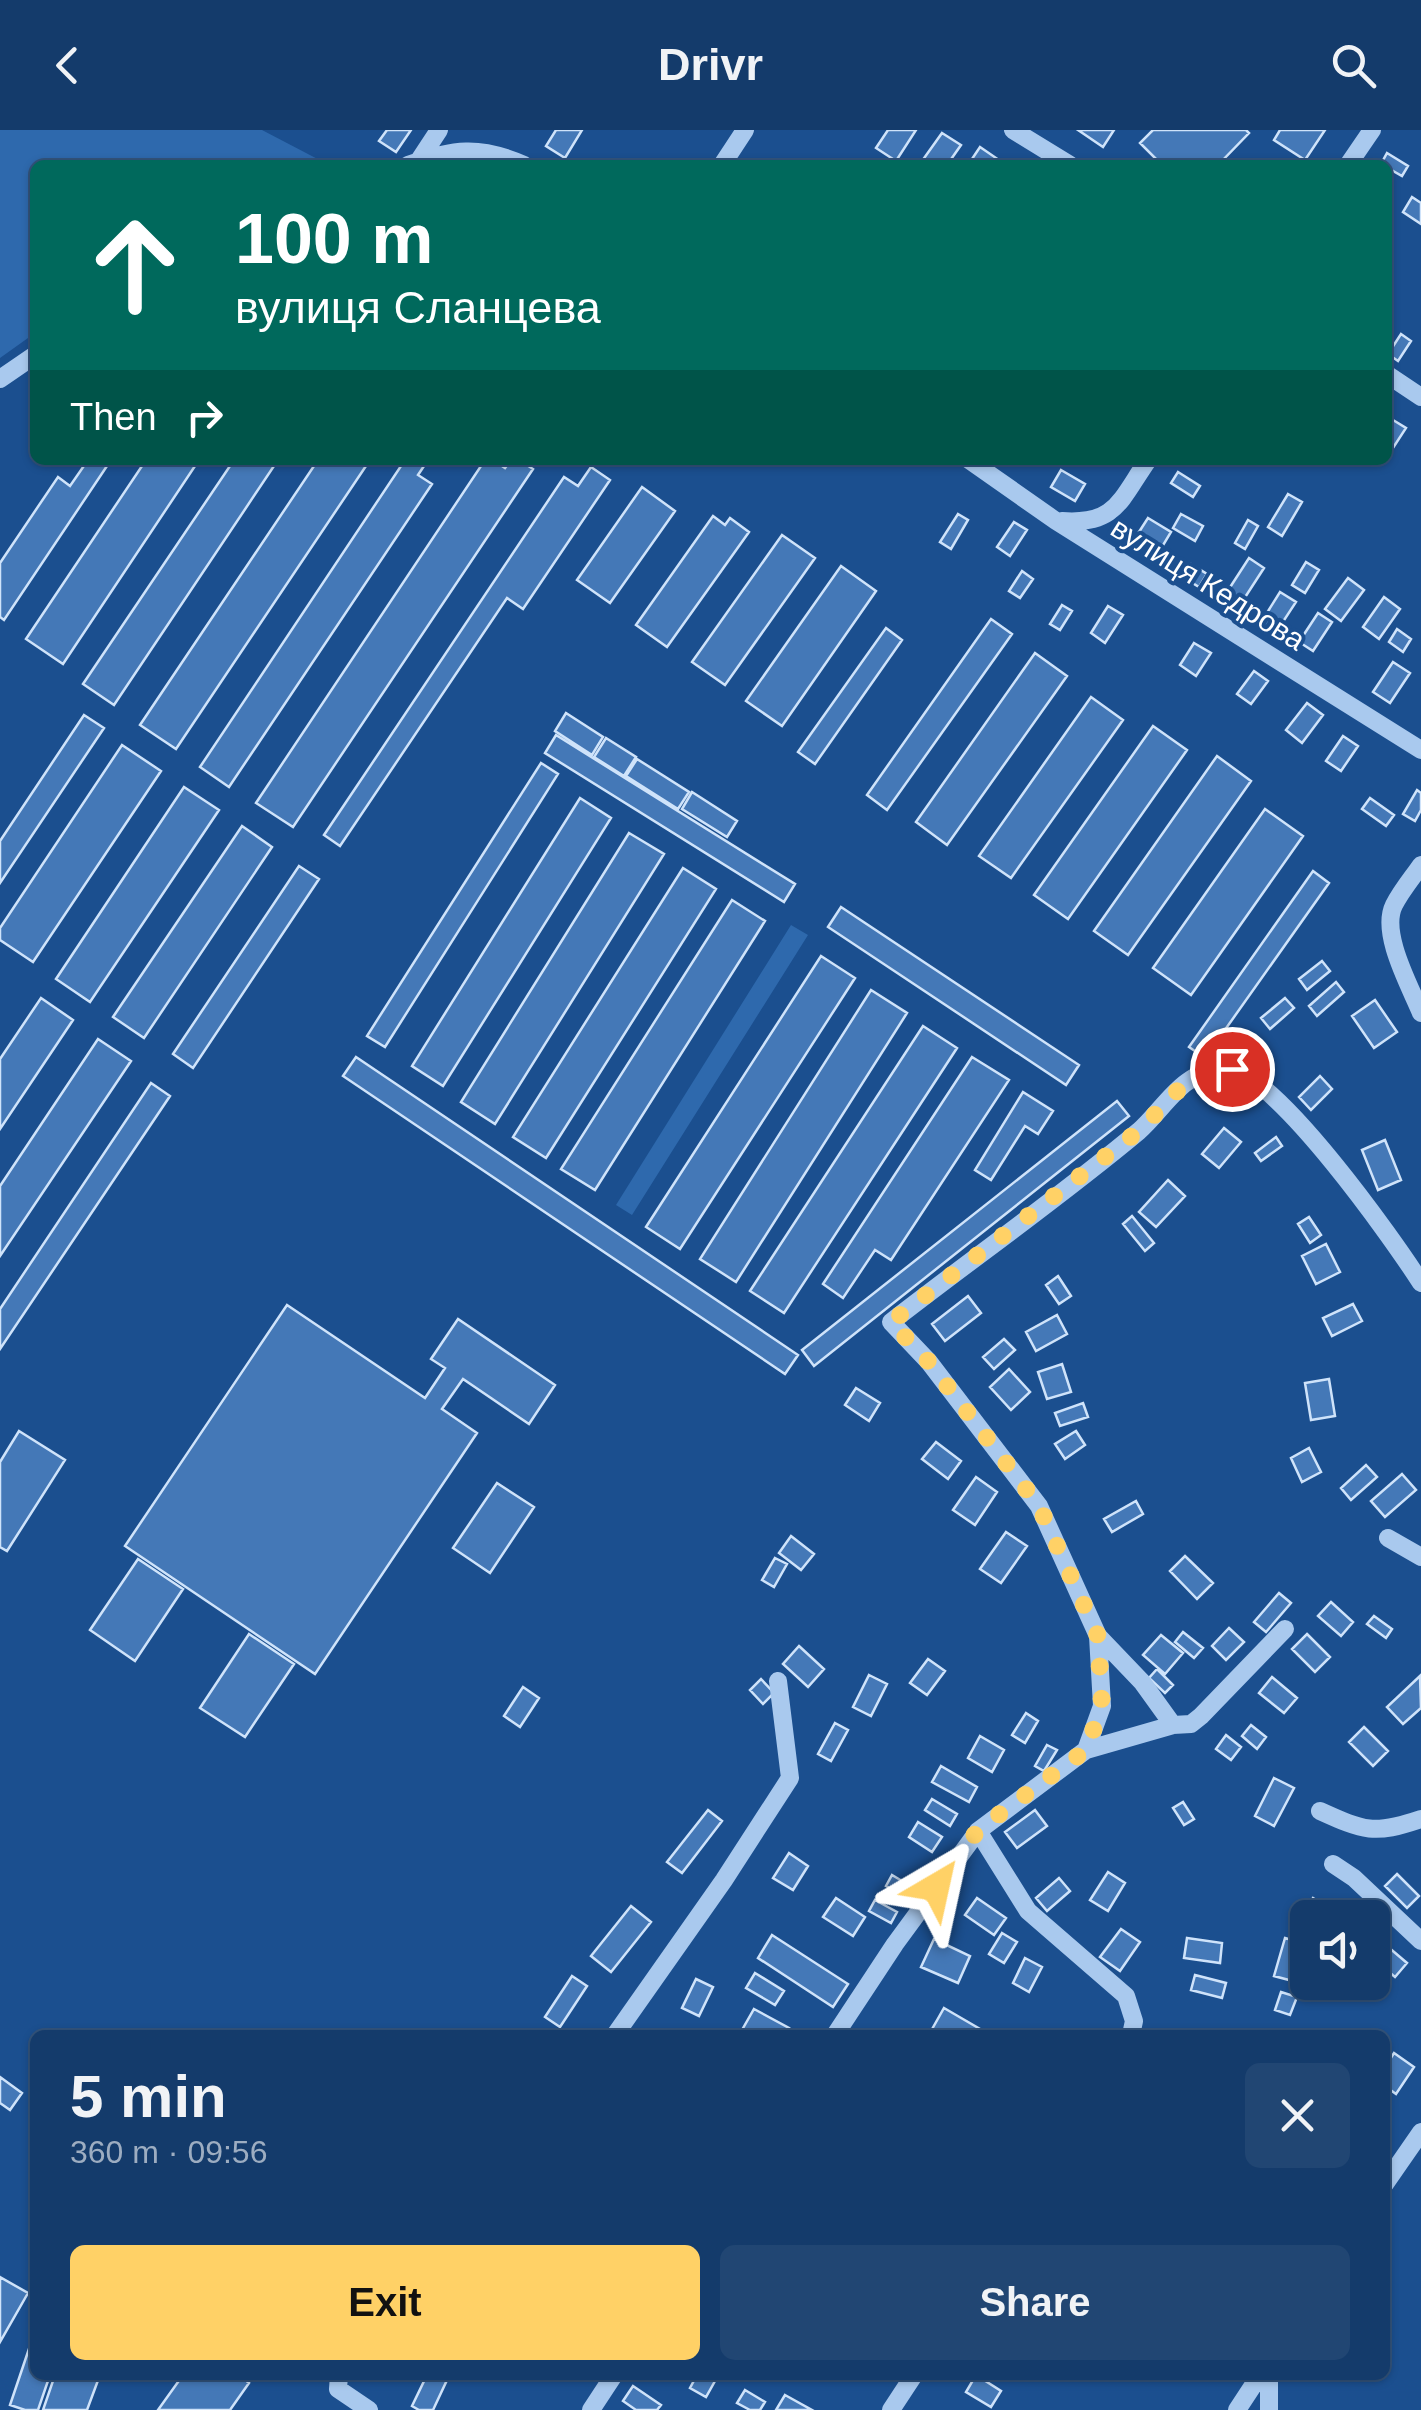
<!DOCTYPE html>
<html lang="en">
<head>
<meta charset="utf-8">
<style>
  :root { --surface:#143b6b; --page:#214673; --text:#f1f3f6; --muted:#9dadc1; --line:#33557e; --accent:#ffd166 }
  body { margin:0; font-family:Helvetica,sans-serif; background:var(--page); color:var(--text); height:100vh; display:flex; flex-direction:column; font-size:38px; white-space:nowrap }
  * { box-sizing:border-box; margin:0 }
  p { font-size:32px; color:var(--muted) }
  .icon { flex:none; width:55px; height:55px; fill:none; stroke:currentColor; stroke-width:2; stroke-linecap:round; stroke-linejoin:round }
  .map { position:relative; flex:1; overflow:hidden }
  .drawer { position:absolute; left:30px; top:1900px; width:1360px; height:350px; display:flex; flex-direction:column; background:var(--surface); border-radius:15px; box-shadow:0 2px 8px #0004,0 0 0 2px var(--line) }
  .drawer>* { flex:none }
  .guide { position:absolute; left:30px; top:30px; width:1362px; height:305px; border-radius:15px; box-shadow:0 2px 8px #0004,0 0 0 2px var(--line); background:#00695c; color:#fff; overflow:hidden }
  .buttons { position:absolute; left:1290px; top:1770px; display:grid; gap:20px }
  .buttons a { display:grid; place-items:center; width:100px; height:100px; border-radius:15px; background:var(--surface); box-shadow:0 2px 8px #0004,0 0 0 2px var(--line); font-size:50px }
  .pin { position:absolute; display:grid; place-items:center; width:85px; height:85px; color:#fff; margin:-42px; border:5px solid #fff; border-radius:50%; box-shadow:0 2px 10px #0007 }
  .me { position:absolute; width:110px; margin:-55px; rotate:36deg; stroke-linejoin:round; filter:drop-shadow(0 0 8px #0008) }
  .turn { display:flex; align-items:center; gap:35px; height:210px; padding:0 40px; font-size:45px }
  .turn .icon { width:130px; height:130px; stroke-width:2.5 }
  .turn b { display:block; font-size:70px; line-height:85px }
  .then { display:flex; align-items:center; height:95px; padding:0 40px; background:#0003; gap:20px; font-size:38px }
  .round { display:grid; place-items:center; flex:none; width:105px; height:105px; border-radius:15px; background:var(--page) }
  .headline { display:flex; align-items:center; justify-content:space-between; height:170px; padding:0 40px }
  h1 { font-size:60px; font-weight:600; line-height:75px }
  .cta { display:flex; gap:20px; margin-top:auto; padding:20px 40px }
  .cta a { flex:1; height:115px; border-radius:15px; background:var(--accent); color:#111; font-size:40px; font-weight:600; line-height:115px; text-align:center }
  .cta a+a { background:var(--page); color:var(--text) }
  header { display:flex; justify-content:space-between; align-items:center; height:130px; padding:0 40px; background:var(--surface); font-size:45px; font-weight:600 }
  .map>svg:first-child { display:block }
  .green { fill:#2e69ad }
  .building { fill:#4478b7; stroke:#cfe3fa; stroke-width:2.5 }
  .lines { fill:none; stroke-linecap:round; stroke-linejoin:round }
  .minor { stroke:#a9c9ee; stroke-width:18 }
  .route { stroke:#ffd166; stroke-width:18; stroke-dasharray:0 32.4 }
  .labels { text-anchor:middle; stroke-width:8; stroke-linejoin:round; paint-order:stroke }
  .street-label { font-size:30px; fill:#fff; stroke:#1b4f8f }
</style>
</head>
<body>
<header><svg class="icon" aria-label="back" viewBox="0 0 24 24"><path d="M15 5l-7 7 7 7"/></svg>Drivr<svg class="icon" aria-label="search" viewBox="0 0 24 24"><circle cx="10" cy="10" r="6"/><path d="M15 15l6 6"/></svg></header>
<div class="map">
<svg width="1421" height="2280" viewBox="0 0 1421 2280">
  <rect width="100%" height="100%" fill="#1b4f8f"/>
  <!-- green -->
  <path class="green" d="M 0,0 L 262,0 L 329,35 L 35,35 L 35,203 L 0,228 Z
    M 791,795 L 808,805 L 632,1085 L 616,1075 Z"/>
  <!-- building -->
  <path class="building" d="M 387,0 L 411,0 L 396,22 L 379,11 Z
    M 556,0 L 582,0 L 565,28 L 546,16 Z
    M 888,0 L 916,0 L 896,31 L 876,18 Z
    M 1078,0 L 1114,0 L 1103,17 Z
    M 1153,0 L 1246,0 L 1249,3 L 1218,35 L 1162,35 L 1140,13 Z
    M 1280,0 L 1325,0 L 1305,30 L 1274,10 Z
    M 942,3 L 961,15 L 947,35 L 927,35 L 922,31 Z
    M 980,17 L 999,30 L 996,35 L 968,35 Z
    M 1387,23 L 1408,36 L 1402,46 L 1381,34 Z
    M 1412,67 L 1421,73 L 1421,94 L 1403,82 Z
    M 1401,204 L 1411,211 L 1398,231 L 1388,224 Z
    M 1393,290 L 1406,298 L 1391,321 L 1388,319 L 1388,299 Z
    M 88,330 L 111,330 L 4,490 L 0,487 L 0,433 L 58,347 L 70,356 Z
    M 146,330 L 199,330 L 63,534 L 26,509 Z
    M 234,330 L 278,330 L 114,575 L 83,554 Z
    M 318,330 L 370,330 L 176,619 L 140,595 Z
    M 405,330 L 428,330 L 418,345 L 432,354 L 229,657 L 200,637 Z
    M 485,330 L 493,330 L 505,338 L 511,330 L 519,330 L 533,339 L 293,697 L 256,673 Z
    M 591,337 L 610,350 L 523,479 L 507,468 L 340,716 L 324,705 L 564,347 L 578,356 Z
    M 1061,340 L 1085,354 L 1075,371 L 1051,357 Z
    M 1178,342 L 1200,356 L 1193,367 L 1171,353 Z
    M 642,357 L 675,381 L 610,473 L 577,450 Z
    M 1288,364 L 1302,372 L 1282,406 L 1268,397 Z
    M 958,384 L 968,390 L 951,419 L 940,412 Z
    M 1181,384 L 1203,396 L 1195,411 L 1173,398 Z
    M 713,386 L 725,395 L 730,388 L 749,402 L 667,517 L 636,495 Z
    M 1148,388 L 1171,402 L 1162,417 L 1139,402 Z
    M 1248,390 L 1258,396 L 1245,419 L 1235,413 Z
    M 1014,392 L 1027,400 L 1010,426 L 997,417 Z
    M 782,405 L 815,428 L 725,555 L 692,532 Z
    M 1249,428 L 1264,438 L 1242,472 L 1227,462 Z
    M 1306,432 L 1319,440 L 1305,463 L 1292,455 Z
    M 1191,434 L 1207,444 L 1199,457 L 1183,447 Z
    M 841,436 L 876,461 L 782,596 L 746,571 Z
    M 1022,441 L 1033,449 L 1020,468 L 1009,461 Z
    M 1348,448 L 1364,460 L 1341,491 L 1325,479 Z
    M 1280,462 L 1296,472 L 1275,504 L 1260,494 Z
    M 1384,467 L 1400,479 L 1379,509 L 1363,497 Z
    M 1062,475 L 1072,481 L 1060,500 L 1050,494 Z
    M 1108,476 L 1123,485 L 1105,513 L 1091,503 Z
    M 1318,483 L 1332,492 L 1313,521 L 1299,512 Z
    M 991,489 L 1012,504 L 887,680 L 867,665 Z
    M 886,498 L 902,510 L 815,634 L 798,622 Z
    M 1397,499 L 1411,509 L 1403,522 L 1389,512 Z
    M 1194,513 L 1211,523 L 1196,546 L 1180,535 Z
    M 1035,523 L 1067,546 L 947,715 L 916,692 Z
    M 1393,532 L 1410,543 L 1390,573 L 1373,562 Z
    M 1254,541 L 1268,551 L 1251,574 L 1237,564 Z
    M 1091,567 L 1123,590 L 1011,748 L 979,726 Z
    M 1307,573 L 1323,585 L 1302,613 L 1286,600 Z
    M 566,583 L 603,607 L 592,625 L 555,601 Z
    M 84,585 L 104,598 L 0,753 L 0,711 Z
    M 1153,596 L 1187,620 L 1068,789 L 1034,765 Z
    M 556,605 L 795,754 L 784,772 L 545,623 Z
    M 1343,606 L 1358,616 L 1341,641 L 1326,631 Z
    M 606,608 L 636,627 L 624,646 L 594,627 Z
    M 122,615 L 161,641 L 33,832 L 0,810 L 0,798 Z
    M 1217,626 L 1251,651 L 1128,825 L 1094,801 Z
    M 637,629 L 689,662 L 678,679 L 626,646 Z
    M 541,633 L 558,644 L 385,917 L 367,906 Z
    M 184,657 L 219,680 L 90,872 L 56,849 Z
    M 1417,660 L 1421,663 L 1421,680 L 1415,691 L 1403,684 Z
    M 692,662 L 737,691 L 727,707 L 682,679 Z
    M 580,668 L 611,688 L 443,956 L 412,936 Z
    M 1370,668 L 1394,685 L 1386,696 L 1362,679 Z
    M 1265,679 L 1303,706 L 1191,865 L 1153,838 Z
    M 242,696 L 272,717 L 144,908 L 113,887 Z
    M 629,703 L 664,724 L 495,994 L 461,972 Z
    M 299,736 L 319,749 L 193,938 L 173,924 Z
    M 683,738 L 716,759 L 546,1028 L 513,1007 Z
    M 1313,741 L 1329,753 L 1205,928 L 1189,917 Z
    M 732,770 L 765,791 L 595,1060 L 561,1039 Z
    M 841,777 L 1079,935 L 1066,955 L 828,797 Z
    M 821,826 L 855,848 L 680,1119 L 646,1097 Z
    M 1322,831 L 1330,841 L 1307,860 L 1299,849 Z
    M 1336,852 L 1344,862 L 1317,886 L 1309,876 Z
    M 871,860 L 907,883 L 736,1152 L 700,1129 Z
    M 41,868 L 73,890 L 0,999 L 0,929 Z
    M 1285,868 L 1294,878 L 1270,899 L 1261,888 Z
    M 1375,870 L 1397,902 L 1374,918 L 1352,886 Z
    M 923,896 L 957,918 L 784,1183 L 750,1161 Z
    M 98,909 L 131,931 L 0,1126 L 0,1056 Z
    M 356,927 L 798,1225 L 785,1244 L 343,946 Z
    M 972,927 L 1009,950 L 891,1130 L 875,1120 L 843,1168 L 823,1154 Z
    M 1320,946 L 1332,959 L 1311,980 L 1299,967 Z
    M 151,953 L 170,966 L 0,1219 L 0,1179 Z
    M 1023,962 L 1053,981 L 1038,1004 L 1025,996 L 991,1050 L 975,1040 Z
    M 1117,971 L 1129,986 L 814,1236 L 802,1220 Z
    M 1224,998 L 1241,1012 L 1219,1038 L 1202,1024 Z
    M 1276,1007 L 1282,1016 L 1261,1031 L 1255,1023 Z
    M 1385,1010 L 1401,1050 L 1378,1060 L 1362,1020 Z
    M 1168,1050 L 1185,1066 L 1156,1097 L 1139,1082 Z
    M 1132,1086 L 1154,1113 L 1145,1121 L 1123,1094 Z
    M 1309,1087 L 1321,1105 L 1310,1113 L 1298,1094 Z
    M 1326,1114 L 1340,1142 L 1316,1154 L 1302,1126 Z
    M 1058,1146 L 1071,1166 L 1059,1174 L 1046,1155 Z
    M 968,1166 L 981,1183 L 945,1211 L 932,1194 Z
    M 1353,1174 L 1362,1191 L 1332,1206 L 1323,1188 Z
    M 287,1175 L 425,1268 L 445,1238 L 431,1229 L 458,1189 L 555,1255 L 529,1294 L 463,1249 L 442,1279 L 477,1303 L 315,1544 L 125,1416 Z
    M 1057,1185 L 1067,1204 L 1036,1221 L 1026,1202 Z
    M 1004,1209 L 1015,1220 L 994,1239 L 983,1227 Z
    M 1062,1234 L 1071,1262 L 1047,1269 L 1038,1242 Z
    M 1009,1239 L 1030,1262 L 1011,1280 L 990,1257 Z
    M 1329,1249 L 1335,1286 L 1311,1290 L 1305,1253 Z
    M 856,1258 L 880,1273 L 869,1291 L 845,1275 Z
    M 1083,1273 L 1088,1287 L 1060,1296 L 1055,1283 Z
    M 19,1301 L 65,1330 L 7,1421 L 0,1417 L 0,1332 Z
    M 1076,1301 L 1085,1315 L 1065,1329 L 1055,1314 Z
    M 936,1312 L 961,1331 L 948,1349 L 922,1329 Z
    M 1309,1318 L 1321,1342 L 1302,1352 L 1291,1328 Z
    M 1366,1335 L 1377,1347 L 1351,1370 L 1341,1358 Z
    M 1402,1344 L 1416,1360 L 1385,1387 L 1371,1371 Z
    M 976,1347 L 997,1362 L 975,1395 L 953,1380 Z
    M 497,1353 L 534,1377 L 490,1443 L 453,1418 Z
    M 1136,1371 L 1143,1384 L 1112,1402 L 1104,1389 Z
    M 1006,1402 L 1027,1416 L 1001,1453 L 980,1439 Z
    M 791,1406 L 814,1424 L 801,1440 L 779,1423 Z
    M 1185,1426 L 1213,1453 L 1197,1469 L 1170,1441 Z
    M 775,1428 L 787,1434 L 774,1457 L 762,1450 Z
    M 138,1429 L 183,1459 L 135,1531 L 90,1500 Z
    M 1279,1463 L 1291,1473 L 1266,1502 L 1254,1492 Z
    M 1331,1472 L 1353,1492 L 1341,1506 L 1318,1486 Z
    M 1374,1486 L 1392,1499 L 1386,1508 L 1367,1494 Z
    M 1229,1498 L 1244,1512 L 1226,1530 L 1212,1516 Z
    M 1183,1502 L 1203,1518 L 1194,1528 L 1175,1512 Z
    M 249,1504 L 294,1534 L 245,1607 L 200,1578 Z
    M 1307,1504 L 1330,1527 L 1315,1542 L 1292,1519 Z
    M 1161,1505 L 1183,1523 L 1165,1544 L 1143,1525 Z
    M 799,1516 L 824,1539 L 808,1557 L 783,1534 Z
    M 928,1529 L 945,1541 L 927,1565 L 910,1553 Z
    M 1157,1539 L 1173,1555 L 1165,1563 L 1149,1548 Z
    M 869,1545 L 887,1554 L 871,1586 L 853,1577 Z
    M 1420,1546 L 1421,1578 L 1403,1594 L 1387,1577 Z
    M 1272,1547 L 1297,1568 L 1284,1583 L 1259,1563 Z
    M 761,1549 L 774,1563 L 763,1574 L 750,1560 Z
    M 523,1557 L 539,1568 L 520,1597 L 504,1586 Z
    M 1026,1583 L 1038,1591 L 1025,1613 L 1012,1605 Z
    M 835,1593 L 848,1600 L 831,1631 L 818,1624 Z
    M 1251,1595 L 1266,1607 L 1257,1619 L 1242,1606 Z
    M 1364,1597 L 1388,1621 L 1373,1636 L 1349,1612 Z
    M 1226,1605 L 1241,1617 L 1231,1630 L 1216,1619 Z
    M 980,1606 L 1004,1620 L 992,1642 L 968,1628 Z
    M 1047,1615 L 1057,1620 L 1044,1641 L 1035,1636 Z
    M 941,1636 L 977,1657 L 969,1672 L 932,1652 Z
    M 1274,1648 L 1294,1658 L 1274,1696 L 1255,1686 Z
    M 932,1669 L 957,1684 L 950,1696 L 925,1680 Z
    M 1183,1672 L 1194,1689 L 1184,1695 L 1173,1678 Z
    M 708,1680 L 722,1691 L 682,1743 L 667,1732 Z
    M 1035,1680 L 1047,1696 L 1017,1718 L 1005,1702 Z
    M 918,1692 L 942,1707 L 932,1722 L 909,1707 Z
    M 789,1723 L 808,1736 L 793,1760 L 773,1748 Z
    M 1108,1742 L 1125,1753 L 1108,1781 L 1090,1770 Z
    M 1397,1744 L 1419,1766 L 1407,1778 L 1385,1756 Z
    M 892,1745 L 912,1757 L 906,1767 L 886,1756 Z
    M 1059,1748 L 1070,1761 L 1047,1781 L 1036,1768 Z
    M 836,1768 L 865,1787 L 853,1806 L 823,1787 Z
    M 977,1768 L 1006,1788 L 994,1805 L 965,1785 Z
    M 1313,1768 L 1341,1786 L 1340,1788 L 1309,1788 L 1303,1784 Z
    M 875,1770 L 897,1782 L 891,1793 L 869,1781 Z
    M 631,1776 L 651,1792 L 611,1842 L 591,1826 Z
    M 1121,1799 L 1140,1812 L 1120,1841 L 1100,1827 Z
    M 1002,1803 L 1017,1812 L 1004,1833 L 989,1824 Z
    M 772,1805 L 848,1854 L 833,1877 L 758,1828 Z
    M 1187,1808 L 1222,1813 L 1220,1833 L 1184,1828 Z
    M 1285,1808 L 1308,1815 L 1308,1841 L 1304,1854 L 1274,1846 Z
    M 934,1809 L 970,1826 L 958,1853 L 921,1837 Z
    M 1387,1816 L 1407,1833 L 1395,1847 L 1375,1830 Z
    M 1025,1828 L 1042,1837 L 1029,1862 L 1013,1853 Z
    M 755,1843 L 784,1861 L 775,1875 L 746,1858 Z
    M 1195,1845 L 1226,1853 L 1222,1868 L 1191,1860 Z
    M 572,1846 L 587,1856 L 560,1897 L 545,1887 Z
    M 696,1849 L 713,1857 L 699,1886 L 682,1878 Z
    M 1281,1862 L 1297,1867 L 1290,1885 L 1275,1880 Z
    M 944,1878 L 980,1899 L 977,1905 L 937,1905 L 931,1901 Z
    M 754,1879 L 789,1898 L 785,1905 L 751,1905 L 742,1900 Z
    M 1394,1923 L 1414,1937 L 1396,1964 L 1385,1956 L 1385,1937 Z
    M 0,1947 L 22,1963 L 10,1980 L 0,1973 Z
    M 0,2147 L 28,2163 L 0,2212 Z
    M 35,2201 L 35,2245 L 50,2245 L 38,2280 L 25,2280 L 10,2275 Z
    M 55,2245 L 100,2245 L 87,2280 L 43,2280 Z
    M 183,2245 L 239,2245 L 249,2253 L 230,2280 L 158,2280 Z
    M 427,2245 L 447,2250 L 433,2280 L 419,2280 L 412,2276 Z
    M 697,2245 L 715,2251 L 706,2267 L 690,2258 Z
    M 976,2245 L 1001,2261 L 991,2277 L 966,2262 Z
    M 633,2256 L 661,2275 L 657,2280 L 636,2280 L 623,2271 Z
    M 745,2260 L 765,2272 L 760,2280 L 750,2280 L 737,2273 Z
    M 785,2265 L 812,2280 L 776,2280 Z"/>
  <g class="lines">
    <!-- minor -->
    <path class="minor" d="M 1013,0 L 1070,35
      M 418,32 L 439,0
      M 408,35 C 453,19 479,15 524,35
      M 722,35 L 745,0
      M 1348,35 L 1372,0
      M 1388,245 L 1421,267
      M 0,249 L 35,225
      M 969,330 L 1056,391 L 1421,620
      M 1062,391 C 1116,395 1120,370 1148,330
      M 1421,735 C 1412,748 1401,761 1394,775 C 1380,803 1410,856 1421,883
      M 1388,1408 L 1421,1427
      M 1285,1499 L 1201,1586 L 1191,1594 L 1173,1595 L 1142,1552 L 1098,1506 L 1039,1376 L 929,1232 L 891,1192 C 973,1128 1059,1068 1139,1001 C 1156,986 1169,965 1187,952 C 1200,943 1214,936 1230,939 C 1278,947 1393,1109 1421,1153
      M 1086,1620 L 1102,1576 L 1098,1506
      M 1320,1681 C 1364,1701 1374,1705 1421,1689
      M 978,1701 L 1028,1781 L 1126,1866 L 1134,1891 L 1131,1905
      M 1333,1734 L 1354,1748 L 1421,1811
      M 615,1905 L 724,1750 L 790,1648 L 778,1551
      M 835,1905 L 895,1814 L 978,1701 L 1086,1620 L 1173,1595
      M 1385,2054 L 1421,2002
      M 339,2245 L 338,2259 L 369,2280
      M 1269,2245 L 1269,2280
      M 591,2280 L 614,2245
      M 891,2280 L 914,2245
      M 1237,2280 L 1260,2245"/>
  </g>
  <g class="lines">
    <!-- route -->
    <path class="route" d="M 936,1757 L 978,1700 L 1086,1620 L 1102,1576 L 1098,1506 L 1039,1376 L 929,1232 L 891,1192 L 1141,999 L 1185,953 L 1207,940 L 1232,939"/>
  </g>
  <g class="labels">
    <!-- street labels -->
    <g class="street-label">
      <text transform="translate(1208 454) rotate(32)" y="10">вулиця Кедрова</text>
    </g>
  </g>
</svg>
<div class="buttons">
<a><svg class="icon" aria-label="sound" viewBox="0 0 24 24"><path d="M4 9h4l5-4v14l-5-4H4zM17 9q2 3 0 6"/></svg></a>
</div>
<div class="pin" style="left:1232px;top:939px;background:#d93025"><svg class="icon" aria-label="arrive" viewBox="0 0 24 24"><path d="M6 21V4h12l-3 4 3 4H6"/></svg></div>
<svg class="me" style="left:936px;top:1757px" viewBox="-20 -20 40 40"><path d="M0-17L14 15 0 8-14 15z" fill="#ffd166" stroke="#fff" stroke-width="4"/></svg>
<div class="guide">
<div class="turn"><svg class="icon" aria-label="ahead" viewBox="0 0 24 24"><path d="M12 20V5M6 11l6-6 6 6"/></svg><div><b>100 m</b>вулиця Сланцева</div></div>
<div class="then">Then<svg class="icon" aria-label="right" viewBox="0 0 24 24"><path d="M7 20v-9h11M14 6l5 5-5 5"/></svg></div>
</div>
<section class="drawer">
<div class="headline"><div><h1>5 min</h1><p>360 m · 09:56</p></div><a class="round"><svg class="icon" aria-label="close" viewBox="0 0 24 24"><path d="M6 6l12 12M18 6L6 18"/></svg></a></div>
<div class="cta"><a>Exit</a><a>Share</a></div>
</section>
</div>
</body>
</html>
